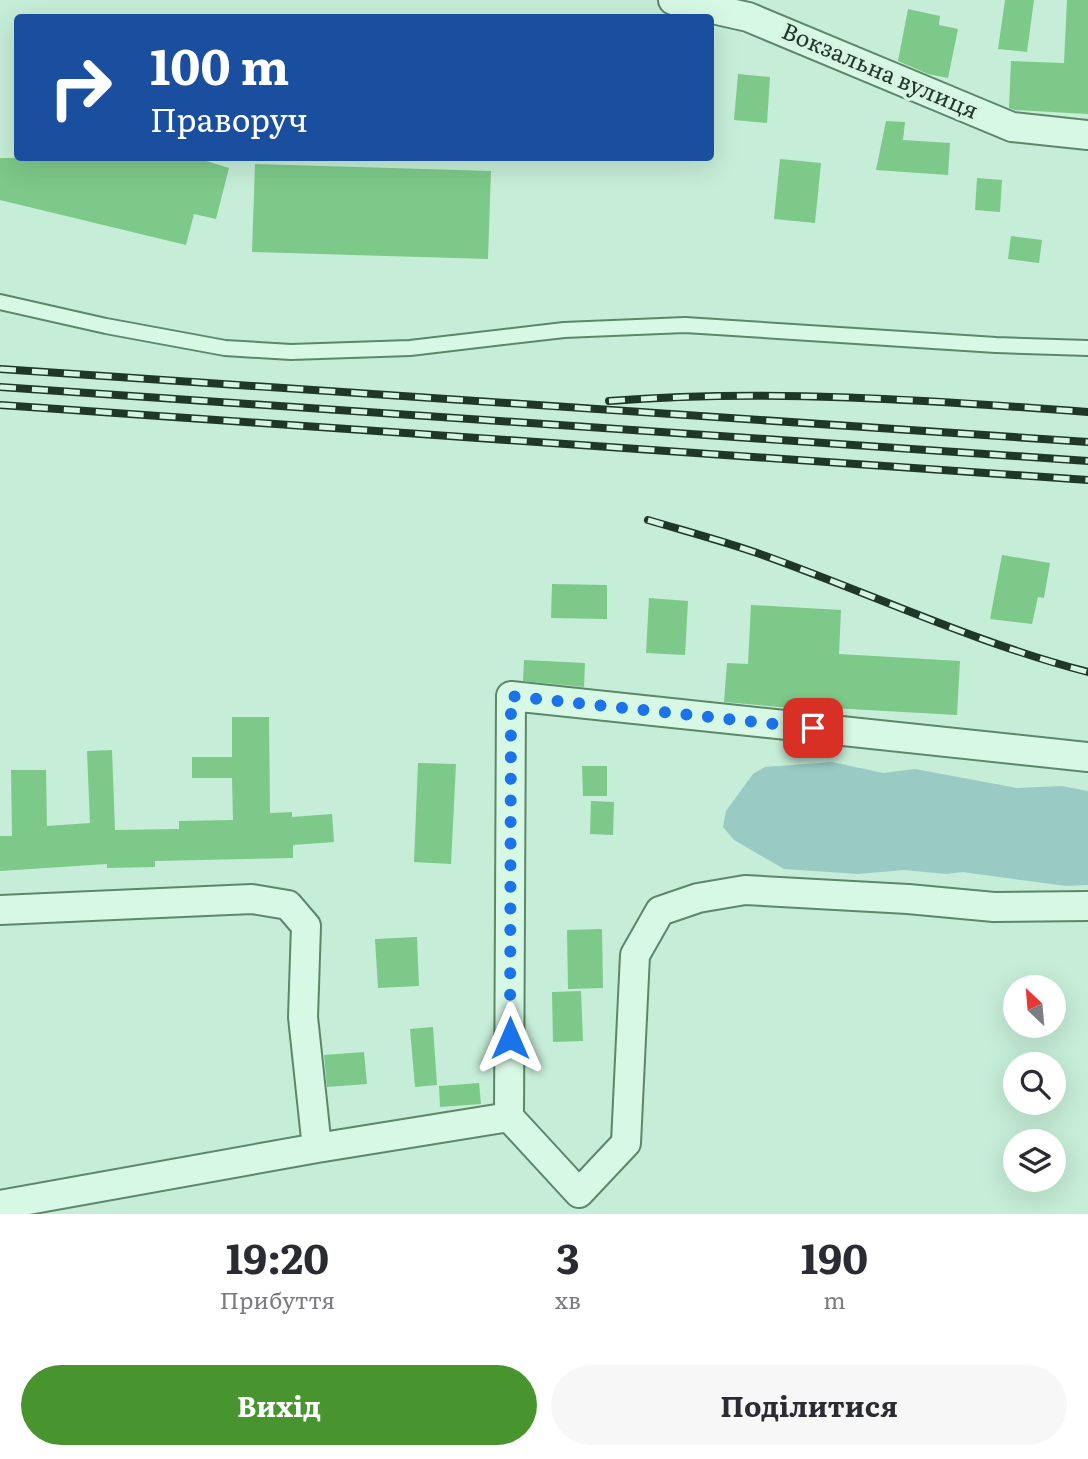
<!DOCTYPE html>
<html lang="uk">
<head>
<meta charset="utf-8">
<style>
  :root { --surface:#fff; --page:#f7f7f7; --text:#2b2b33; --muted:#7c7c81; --accent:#48942e }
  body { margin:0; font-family:Literata,serif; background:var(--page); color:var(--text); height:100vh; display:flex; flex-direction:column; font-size:26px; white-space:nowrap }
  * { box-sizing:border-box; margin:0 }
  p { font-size:23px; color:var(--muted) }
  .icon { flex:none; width:38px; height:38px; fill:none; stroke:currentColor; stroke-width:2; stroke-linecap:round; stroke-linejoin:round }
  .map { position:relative; height:1214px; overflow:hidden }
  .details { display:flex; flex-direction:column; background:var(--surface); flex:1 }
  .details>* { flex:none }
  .top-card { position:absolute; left:14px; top:14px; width:700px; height:147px; border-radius:7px; box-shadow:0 7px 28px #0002; background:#1a4fa0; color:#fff; overflow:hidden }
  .needle { width:46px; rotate:334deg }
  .controls { position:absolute; left:1003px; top:975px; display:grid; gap:14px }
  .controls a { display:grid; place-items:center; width:63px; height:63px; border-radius:50%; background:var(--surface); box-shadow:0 7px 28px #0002; font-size:35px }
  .pin { position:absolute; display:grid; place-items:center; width:60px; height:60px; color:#fff; margin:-30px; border-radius:14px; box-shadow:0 4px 10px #0006 }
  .me { position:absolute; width:77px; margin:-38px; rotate:0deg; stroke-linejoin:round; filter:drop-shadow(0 0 5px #0008) }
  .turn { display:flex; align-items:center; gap:24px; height:147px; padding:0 21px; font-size:32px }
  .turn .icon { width:91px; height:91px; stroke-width:2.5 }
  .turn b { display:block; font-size:49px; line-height:60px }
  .eta { display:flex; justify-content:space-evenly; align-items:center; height:119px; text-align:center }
  .eta b { font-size:42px; font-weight:700; line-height:49px }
  .primary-button { display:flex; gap:14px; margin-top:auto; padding:14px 21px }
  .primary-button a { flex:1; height:80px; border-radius:42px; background:var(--accent); color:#fff; font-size:28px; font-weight:700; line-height:80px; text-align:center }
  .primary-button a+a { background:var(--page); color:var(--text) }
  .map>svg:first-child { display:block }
  .green { fill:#9acac4 }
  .building { fill:#7dc989 }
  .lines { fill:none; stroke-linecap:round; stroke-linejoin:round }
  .service-casing { stroke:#5c8768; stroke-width:18 }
  .minor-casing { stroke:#5c8768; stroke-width:32 }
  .service { stroke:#d8f8e6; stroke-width:14 }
  .minor { stroke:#d8f8e6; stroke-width:28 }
  .rail-casing { stroke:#1f3825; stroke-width:8 }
  .rail { stroke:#d5f4e3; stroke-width:5; stroke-dasharray:16; stroke-linecap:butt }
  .route { stroke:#1a73e8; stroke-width:12; stroke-dasharray:0 21.6 }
  .labels { text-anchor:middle; stroke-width:7; stroke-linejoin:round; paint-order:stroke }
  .street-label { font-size:23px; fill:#1f3825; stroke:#d5f4e3 }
</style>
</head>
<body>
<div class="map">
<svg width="1088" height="1214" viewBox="0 0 1088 1214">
  <rect width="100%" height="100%" fill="#c5edd7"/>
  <!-- green -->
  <path class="green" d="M 832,762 L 883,773 L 915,769 L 1017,788 L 1062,786 L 1088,791 L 1088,885 L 1066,886 L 962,872 L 946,874 L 904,870 L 858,874 L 784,869 L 734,840 L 723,827 L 726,811 L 753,774 L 765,767 Z"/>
  <!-- building -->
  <path class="building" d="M 1005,0 L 1034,0 L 1027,52 L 998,49 Z
    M 1067,0 L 1088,0 L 1088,114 L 1015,110 L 1009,108 L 1011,61 L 1064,63 Z
    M 908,9 L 940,16 L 939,25 L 958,29 L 948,78 L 928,74 L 898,61 Z
    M 738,74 L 770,77 L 767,123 L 734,120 Z
    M 886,121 L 905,122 L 903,140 L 950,143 L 948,175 L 876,170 Z
    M 0,158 L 197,158 L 229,168 L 216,219 L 194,214 L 186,245 L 0,200 Z
    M 780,159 L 821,163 L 815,223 L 774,219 Z
    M 255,164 L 491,171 L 488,259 L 252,252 Z
    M 977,178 L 1002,180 L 1000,212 L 975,210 Z
    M 1011,236 L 1042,240 L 1039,263 L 1008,259 Z
    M 1002,555 L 1050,563 L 1044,598 L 1038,597 L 1032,624 L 990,619 Z
    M 552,584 L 607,585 L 607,619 L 551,618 Z
    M 649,598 L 688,601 L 685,655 L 646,653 Z
    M 751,605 L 841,610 L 839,654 L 960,661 L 957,715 L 814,707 L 814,710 L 724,702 L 727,663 L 748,664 Z
    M 524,660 L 585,663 L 584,687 L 523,681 Z
    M 232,717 L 269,717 L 270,813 L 292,812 L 292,817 L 332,814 L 334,842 L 293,845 L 293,858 L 155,861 L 155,867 L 107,868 L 107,864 L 0,871 L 0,836 L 12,836 L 11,770 L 46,770 L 47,826 L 90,823 L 87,751 L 112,750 L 115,830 L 179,829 L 179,821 L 233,820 L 232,778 L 192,778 L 192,757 L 232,757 Z
    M 418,763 L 456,764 L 451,864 L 414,862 Z
    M 582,766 L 607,766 L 607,796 L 583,796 Z
    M 591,801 L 614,802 L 613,835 L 590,834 Z
    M 602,929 L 603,988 L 568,989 L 567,930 Z
    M 417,937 L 419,986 L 378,988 L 375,939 Z
    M 581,991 L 583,1041 L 553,1042 L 552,992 Z
    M 433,1027 L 437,1085 L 415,1087 L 410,1029 Z
    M 364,1052 L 367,1084 L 327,1087 L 324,1055 Z
    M 479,1083 L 481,1104 L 440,1107 L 439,1086 Z"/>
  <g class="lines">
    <!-- service casing -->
    <g class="service-casing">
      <path id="service" d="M 0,302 L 106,326 L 225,348 L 291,352 L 410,348 L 564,330 L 685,325 L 996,345 L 1088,348"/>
    </g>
    <!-- minor casing -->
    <g class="minor-casing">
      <path id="minor" d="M 673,0 L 748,17 L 1012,127 L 1088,135
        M 1088,757 L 511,696 L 509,1117 L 579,1193 L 626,1143 L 635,955 L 660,911 L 698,898 L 745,890 L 908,899 L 994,907 L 1088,906
        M 0,910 L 252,899 L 288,905 L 306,926 L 303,1017 L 317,1148
        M 0,1205 L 317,1148 L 509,1117"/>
    </g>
    <!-- service -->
    <use href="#service" class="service"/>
    <!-- minor -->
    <use href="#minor" class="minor"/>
    <!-- rail casing -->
    <g class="rail-casing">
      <path id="rail" d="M 0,369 L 1088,442
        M 0,387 L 1088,461
        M 609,401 C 769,389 929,400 1088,412
        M 0,405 L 1088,480
        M 648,520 C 685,531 723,541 760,554 C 870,593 975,643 1088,672"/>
    </g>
    <!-- rail -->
    <use href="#rail" class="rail"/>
  </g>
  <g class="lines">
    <!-- route -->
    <path class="route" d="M 510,1038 L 511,696 L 813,728"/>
  </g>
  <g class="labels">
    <!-- street labels -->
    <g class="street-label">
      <text transform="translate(880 71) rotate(23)" y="8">Вокзальна вулиця</text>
    </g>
  </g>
</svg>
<div class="controls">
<a><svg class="needle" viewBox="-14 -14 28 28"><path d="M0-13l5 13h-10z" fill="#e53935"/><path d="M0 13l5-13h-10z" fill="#7c7c81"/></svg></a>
<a><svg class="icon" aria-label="search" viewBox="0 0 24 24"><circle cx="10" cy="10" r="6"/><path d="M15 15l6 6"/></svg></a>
<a><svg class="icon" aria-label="layers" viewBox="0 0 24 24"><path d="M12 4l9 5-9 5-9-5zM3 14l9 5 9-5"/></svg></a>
</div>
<div class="pin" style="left:813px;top:728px;background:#d93025"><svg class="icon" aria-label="arrive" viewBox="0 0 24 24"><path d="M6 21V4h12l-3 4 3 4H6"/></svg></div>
<svg class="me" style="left:510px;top:1038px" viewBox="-20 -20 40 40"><path d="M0-17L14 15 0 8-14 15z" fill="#1a73e8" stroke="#fff" stroke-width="4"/></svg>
<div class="top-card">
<div class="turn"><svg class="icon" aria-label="right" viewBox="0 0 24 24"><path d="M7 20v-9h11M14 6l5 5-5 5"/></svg><div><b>100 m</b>Праворуч</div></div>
</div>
</div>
<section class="details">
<div class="eta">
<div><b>19:20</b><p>Прибуття</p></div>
<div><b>3</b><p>хв</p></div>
<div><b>190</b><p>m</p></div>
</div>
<div class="primary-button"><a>Вихід</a><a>Поділитися</a></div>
</section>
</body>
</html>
